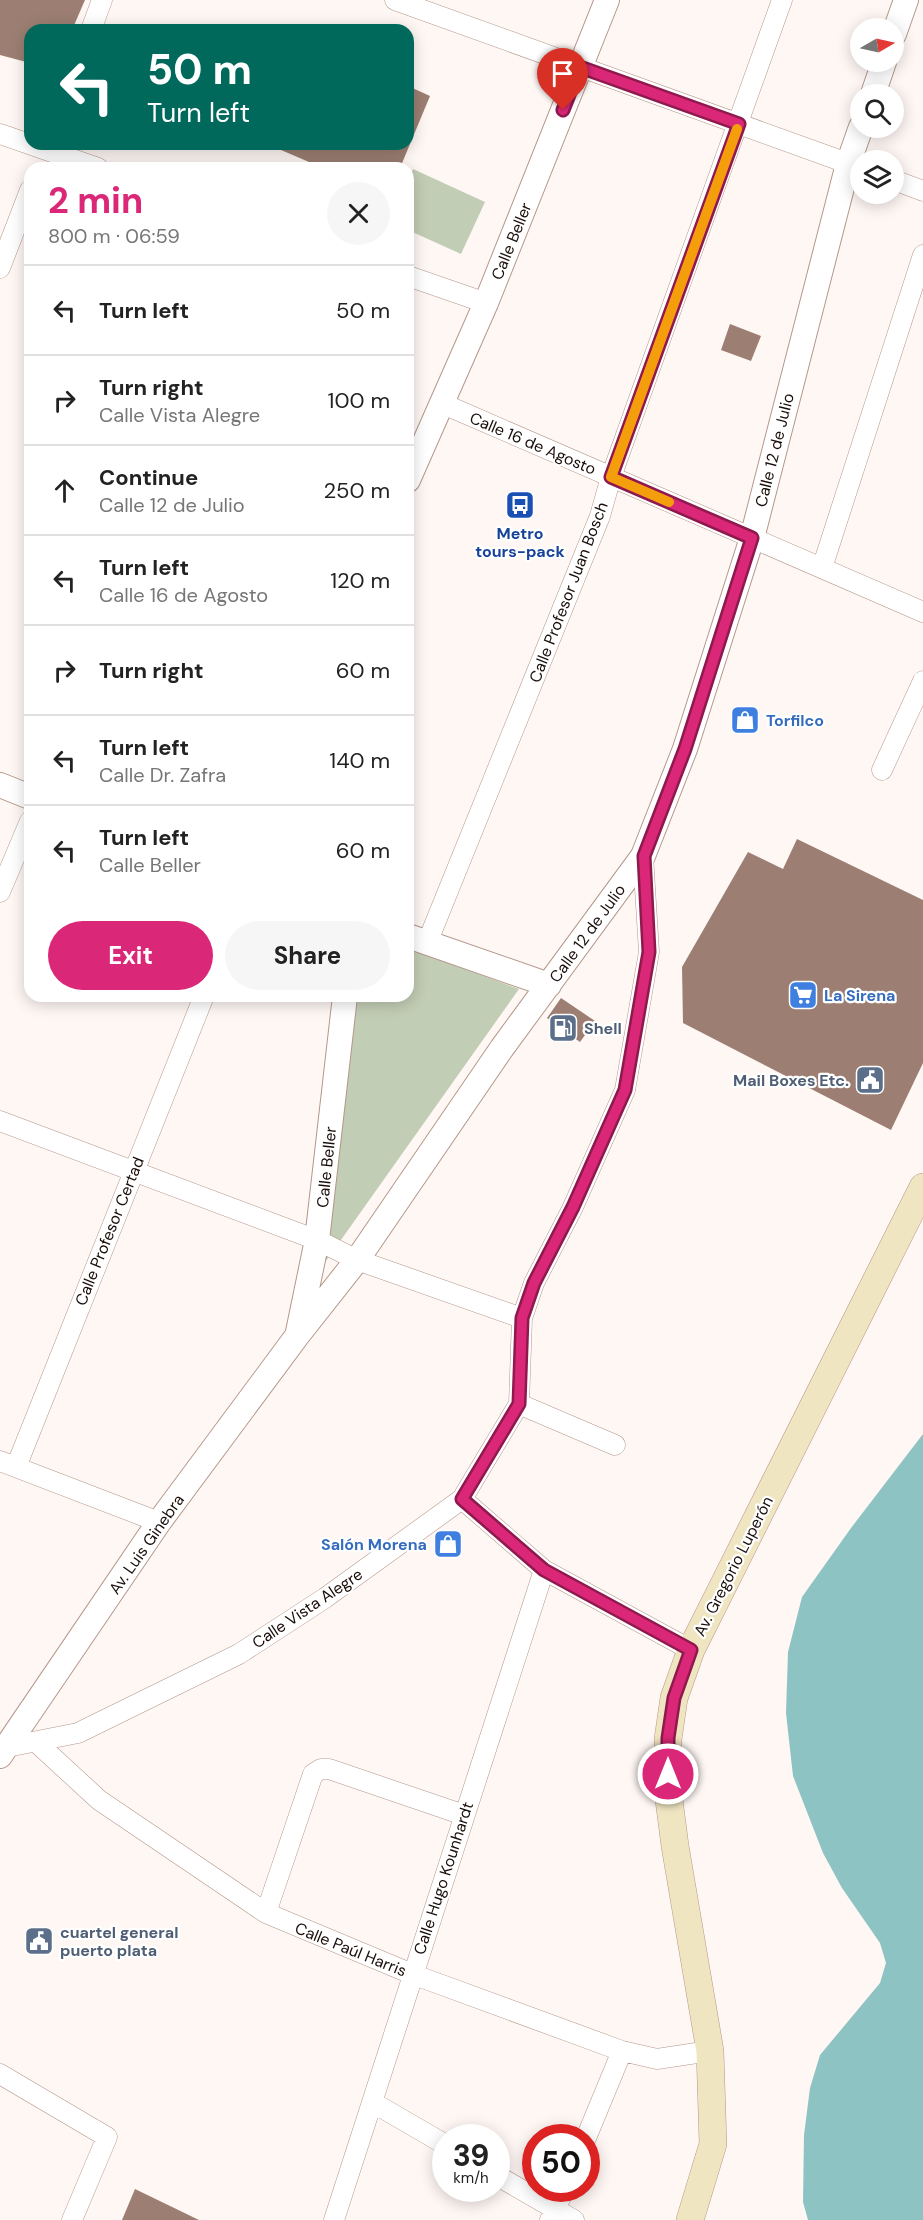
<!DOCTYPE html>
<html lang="en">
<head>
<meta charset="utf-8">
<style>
  :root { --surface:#fff; --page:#f6f6f6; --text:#222; --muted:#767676; --line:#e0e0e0; --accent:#db2777 }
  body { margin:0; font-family:"DM Sans",sans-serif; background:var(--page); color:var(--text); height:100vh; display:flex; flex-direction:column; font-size:22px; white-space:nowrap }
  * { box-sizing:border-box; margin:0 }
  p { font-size:20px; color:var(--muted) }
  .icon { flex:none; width:33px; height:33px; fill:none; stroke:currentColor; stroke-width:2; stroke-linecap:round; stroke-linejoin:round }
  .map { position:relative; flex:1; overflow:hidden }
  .panel { position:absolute; left:24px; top:162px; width:390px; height:840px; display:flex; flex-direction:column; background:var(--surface); border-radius:18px; box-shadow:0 3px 15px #0003 }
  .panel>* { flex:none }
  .hud { position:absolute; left:24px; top:24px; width:390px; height:126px; border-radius:18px; box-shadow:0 3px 15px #0003; background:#00695c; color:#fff; overflow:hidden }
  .needle { width:39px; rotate:81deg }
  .controls { position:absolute; left:850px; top:18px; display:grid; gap:12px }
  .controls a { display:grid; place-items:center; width:54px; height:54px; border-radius:50%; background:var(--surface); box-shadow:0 3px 15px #0003; font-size:30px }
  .speed { position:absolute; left:432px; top:2124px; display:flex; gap:12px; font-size:30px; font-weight:700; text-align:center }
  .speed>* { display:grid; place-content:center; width:78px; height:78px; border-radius:50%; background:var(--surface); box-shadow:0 3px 15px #0003; line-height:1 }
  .speed small { font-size:15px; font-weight:400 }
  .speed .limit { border:9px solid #d22; background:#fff; color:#111 }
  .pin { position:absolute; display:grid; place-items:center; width:51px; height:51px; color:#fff; margin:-62px -26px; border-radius:50% 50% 50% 0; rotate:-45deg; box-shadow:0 0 6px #0007 }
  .pin .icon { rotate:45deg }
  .me { position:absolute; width:66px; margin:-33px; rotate:0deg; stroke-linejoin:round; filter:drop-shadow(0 0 4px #0008) }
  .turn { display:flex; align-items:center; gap:21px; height:126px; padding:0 24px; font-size:27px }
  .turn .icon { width:78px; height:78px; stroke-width:2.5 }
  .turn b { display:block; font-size:42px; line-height:51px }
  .round { display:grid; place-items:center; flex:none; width:63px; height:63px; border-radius:32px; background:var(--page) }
  .head { display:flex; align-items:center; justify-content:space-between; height:102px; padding:0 24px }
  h1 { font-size:36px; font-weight:700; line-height:45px; color:var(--accent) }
  .primary-button { display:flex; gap:12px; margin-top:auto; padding:12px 24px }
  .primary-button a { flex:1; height:69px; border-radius:36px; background:var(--accent); color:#fff; font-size:24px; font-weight:700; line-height:69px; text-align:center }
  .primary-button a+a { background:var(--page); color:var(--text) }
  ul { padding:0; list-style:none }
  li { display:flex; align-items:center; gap:18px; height:90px; padding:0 24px; border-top:2px solid var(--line) }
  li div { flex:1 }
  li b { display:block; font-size:22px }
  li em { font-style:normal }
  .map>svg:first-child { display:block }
  .green { fill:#c2cdb5 }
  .water { fill:#8ec3c3 }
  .building { fill:#9c7f72 }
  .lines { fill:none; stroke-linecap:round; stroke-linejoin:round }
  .minor-casing { stroke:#b5978a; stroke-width:21 }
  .tertiary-casing { stroke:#b5978a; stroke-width:26 }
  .secondary-casing { stroke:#b5978a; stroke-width:28 }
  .minor { stroke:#fff; stroke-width:20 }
  .tertiary { stroke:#fff; stroke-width:24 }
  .secondary { stroke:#efe5c1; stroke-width:27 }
  .route-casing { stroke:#8e194d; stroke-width:15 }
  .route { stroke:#db2777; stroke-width:10 }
  .slow { stroke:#f59e0b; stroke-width:10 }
  .labels { text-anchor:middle; stroke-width:4.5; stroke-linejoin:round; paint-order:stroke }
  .street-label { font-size:16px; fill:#190e0a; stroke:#fff }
  .transit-label { font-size:16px; font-weight:bold; fill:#164399; stroke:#fff }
  .shop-label { font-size:16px; font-weight:bold; fill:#366cbe; stroke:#fff; text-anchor:start }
  .service-label { font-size:16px; font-weight:bold; fill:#4e5e75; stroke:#fff; text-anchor:start }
</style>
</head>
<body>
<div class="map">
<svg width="923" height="2220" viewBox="0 0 923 2220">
  <rect width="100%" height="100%" fill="#fef7f4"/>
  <!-- green -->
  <path class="green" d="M 413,169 L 485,202 L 461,254 L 408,230 L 408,180 Z
    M 408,948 L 519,989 L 309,1285 L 350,996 L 408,996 Z"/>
  <!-- water -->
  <path class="water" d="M 923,1434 L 923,2220 L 808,2220 L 803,2202 L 804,2135 L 810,2088 L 820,2055 L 880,1983 L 886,1963 L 880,1943 L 842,1888 L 823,1853 L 793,1776 L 786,1713 L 788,1652 L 802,1597 L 851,1528 Z"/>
  <!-- building -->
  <path class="building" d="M 0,0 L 85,0 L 72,30 L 30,30 L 30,63 L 0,55 Z
    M 408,86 L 430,96 L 400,168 L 323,168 L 267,144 L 344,144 L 358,150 L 361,144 L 408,144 Z
    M 730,324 L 761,336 L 751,361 L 721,350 Z
    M 797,839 L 923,900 L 923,1063 L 891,1130 L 683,1023 L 682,967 L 748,852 L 783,869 Z
    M 561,998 L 595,1021 L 580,1042 L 547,1018 Z
    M 135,2189 L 199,2220 L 122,2220 Z"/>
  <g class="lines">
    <!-- minor casing -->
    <g class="minor-casing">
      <path id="minor" d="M 395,0 L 861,168
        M 91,30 L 102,0
        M 0,134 L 98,168
        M 894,180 L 923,191
        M 0,268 L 30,190
        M 408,276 L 486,303
        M 441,403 L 923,612
        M 822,568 L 923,255
        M 882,770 L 923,681
        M 0,892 L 30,821
        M 427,943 L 600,516 L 611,477 L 782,0
        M 0,1121 L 317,1240 L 357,1260 L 522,1318
        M 519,1404 L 615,1445
        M 0,1461 L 159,1522
        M 16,1467 L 204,996
        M 462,1499 L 544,1570 L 691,1650
        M 36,1742 L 99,1800 L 266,1913 L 412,1974 L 622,2051 L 657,2059 L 710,2051
        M 7,1747 L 78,1733 L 239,1654 L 325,1598 L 462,1499 L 519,1404 L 522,1318 L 534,1283 L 573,1207 L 625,1090 L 649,952 L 643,856
        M 266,1913 L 313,1774 L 321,1769 L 329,1769 L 464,1815
        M 0,2074 L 107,2137 L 72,2220
        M 372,2102 L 446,2145
        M 586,2138 L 622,2051
        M 496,2175 L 574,2220
        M 334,2220 L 544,1570
        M 550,2220 L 565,2188"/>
    </g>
    <!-- tertiary casing -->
    <g class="tertiary-casing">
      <path id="tertiary" d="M 894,34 L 906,0
        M 873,94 L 884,62
        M 408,480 L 486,303 L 607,0
        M 0,785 L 30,797
        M 408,936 L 549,985
        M 298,1332 L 317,1240 L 345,996
        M 0,1756 L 159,1522 L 297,1336 L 357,1260 L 502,1048 L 643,856 L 685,749 L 752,538 L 848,164 L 861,127"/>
    </g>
    <!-- secondary casing -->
    <g class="secondary-casing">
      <path id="secondary" d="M 690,2220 L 713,2144 L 710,2051 L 675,1846 L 668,1792 L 668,1739 L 674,1698 L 691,1650 L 923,1187"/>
    </g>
    <!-- minor -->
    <use href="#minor" class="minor"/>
    <!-- tertiary -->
    <use href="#tertiary" class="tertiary"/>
    <!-- secondary -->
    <use href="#secondary" class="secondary"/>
  </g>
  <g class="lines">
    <!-- route casing -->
    <g class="route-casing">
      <path id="route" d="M 563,110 L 580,67 L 739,124 L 611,477 L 752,538 L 685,749 L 644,856 L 649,952 L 625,1090 L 573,1207 L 534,1283 L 522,1318 L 519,1404 L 462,1499 L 544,1570 L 691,1650 L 674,1698 L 668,1738 L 668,1774"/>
    </g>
    <!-- route -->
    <use href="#route" class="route"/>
    <!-- slow -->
    <path class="slow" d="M 669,502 L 611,477 L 737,129"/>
  </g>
  <!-- icons -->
  <defs>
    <g id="bus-square" transform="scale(1.5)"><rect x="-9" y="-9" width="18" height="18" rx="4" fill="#1a4fb4" stroke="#fff"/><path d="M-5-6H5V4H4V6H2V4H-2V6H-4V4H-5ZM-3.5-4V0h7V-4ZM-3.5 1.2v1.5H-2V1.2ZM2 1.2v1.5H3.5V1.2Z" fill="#fff"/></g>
    <g id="shop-square" transform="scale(1.5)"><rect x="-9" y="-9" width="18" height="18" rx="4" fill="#3f7fe0" stroke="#fff"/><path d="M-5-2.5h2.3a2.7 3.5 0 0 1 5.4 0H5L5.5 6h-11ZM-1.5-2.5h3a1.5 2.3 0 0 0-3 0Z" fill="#fff"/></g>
    <g id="supermarket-square" transform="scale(1.5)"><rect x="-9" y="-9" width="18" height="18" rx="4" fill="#3f7fe0" stroke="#fff"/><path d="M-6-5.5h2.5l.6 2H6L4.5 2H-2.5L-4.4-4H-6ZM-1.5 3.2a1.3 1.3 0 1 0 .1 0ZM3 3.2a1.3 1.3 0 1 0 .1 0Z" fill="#fff"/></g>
    <g id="fuel-square" transform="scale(1.5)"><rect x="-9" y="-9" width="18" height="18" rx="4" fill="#5c6f8a" stroke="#fff"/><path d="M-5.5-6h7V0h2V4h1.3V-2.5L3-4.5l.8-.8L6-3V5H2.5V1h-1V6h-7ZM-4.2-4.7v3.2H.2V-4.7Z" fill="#fff"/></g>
    <g id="civic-square" transform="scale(1.5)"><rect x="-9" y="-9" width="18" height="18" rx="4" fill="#5c6f8a" stroke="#fff"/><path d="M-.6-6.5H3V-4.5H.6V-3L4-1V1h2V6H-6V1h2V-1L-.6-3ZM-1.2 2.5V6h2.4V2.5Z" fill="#fff"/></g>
  </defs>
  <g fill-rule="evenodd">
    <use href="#bus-square" x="520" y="505"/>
    <use href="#shop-square" x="745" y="720"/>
    <use href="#supermarket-square" x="803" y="995"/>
    <use href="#fuel-square" x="563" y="1028"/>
    <use href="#civic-square" x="870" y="1080"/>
    <use href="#shop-square" x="448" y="1544"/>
    <use href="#civic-square" x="39" y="1941"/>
  </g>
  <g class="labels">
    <!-- street labels -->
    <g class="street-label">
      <text transform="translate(511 241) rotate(-68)" y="6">Calle Beller</text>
      <text transform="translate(533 443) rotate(23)" y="6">Calle 16 de Agosto</text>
      <text transform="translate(774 450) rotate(-76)" y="6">Calle 12 de Julio</text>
      <text transform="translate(568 592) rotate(-69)" y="6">Calle Profesor Juan Bosch</text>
      <text transform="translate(587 933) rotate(-54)" y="6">Calle 12 de Julio</text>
      <text transform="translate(326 1167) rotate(-84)" y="6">Calle Beller</text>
      <text transform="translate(109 1231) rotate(-68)" y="6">Calle Profesor Certad</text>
      <text transform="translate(146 1544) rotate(-55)" y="6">Av. Luis Ginebra</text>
      <text transform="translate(733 1566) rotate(-63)" y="6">Av. Gregorio Luperón</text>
      <text transform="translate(307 1608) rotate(-34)" y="6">Calle Vista Alegre</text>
      <text transform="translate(443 1878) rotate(-72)" y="6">Calle Hugo Kounhardt</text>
      <text transform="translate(351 1949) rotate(22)" y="6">Calle Paúl Harris</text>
    </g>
    <!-- transit labels -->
    <g class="transit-label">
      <text x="520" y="539">Metro<tspan x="520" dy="18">tours-pack</tspan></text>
    </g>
    <!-- shop labels -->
    <g class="shop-label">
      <text x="766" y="726">Torfilco</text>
      <text x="824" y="1001">La Sirena</text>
      <text x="427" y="1550" text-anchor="end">Salón Morena</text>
    </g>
    <!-- service labels -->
    <g class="service-label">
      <text x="584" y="1034">Shell</text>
      <text x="849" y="1086" text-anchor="end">Mail Boxes Etc.</text>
      <text x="60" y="1938">cuartel general<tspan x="60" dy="18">puerto plata</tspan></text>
    </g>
  </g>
</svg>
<div class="controls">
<a><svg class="needle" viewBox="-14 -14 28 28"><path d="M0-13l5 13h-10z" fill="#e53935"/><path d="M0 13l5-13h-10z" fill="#767676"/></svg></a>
<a><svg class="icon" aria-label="search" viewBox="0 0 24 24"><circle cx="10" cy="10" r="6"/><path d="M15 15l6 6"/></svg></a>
<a><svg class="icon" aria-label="layers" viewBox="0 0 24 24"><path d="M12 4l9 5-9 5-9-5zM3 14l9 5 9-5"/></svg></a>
</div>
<div class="speed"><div>39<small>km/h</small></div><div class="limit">50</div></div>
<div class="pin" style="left:563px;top:110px;background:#d93025"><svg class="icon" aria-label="arrive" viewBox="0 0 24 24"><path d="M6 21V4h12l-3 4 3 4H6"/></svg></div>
<svg class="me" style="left:668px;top:1774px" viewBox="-20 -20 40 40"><circle r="17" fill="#db2777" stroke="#fff" stroke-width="3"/><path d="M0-11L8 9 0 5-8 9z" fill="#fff"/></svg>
<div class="hud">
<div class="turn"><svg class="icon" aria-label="left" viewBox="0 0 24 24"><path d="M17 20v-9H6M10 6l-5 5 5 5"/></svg><div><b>50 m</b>Turn left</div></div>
</div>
<section class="panel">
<div class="head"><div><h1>2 min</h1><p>800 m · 06:59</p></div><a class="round"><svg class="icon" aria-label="close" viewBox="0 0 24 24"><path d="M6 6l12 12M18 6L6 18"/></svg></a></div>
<ul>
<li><svg class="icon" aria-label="left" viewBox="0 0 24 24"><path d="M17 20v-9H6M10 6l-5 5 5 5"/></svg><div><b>Turn left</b></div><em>50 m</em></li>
<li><svg class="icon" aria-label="right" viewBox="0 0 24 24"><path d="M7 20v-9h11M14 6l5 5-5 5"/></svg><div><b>Turn right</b><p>Calle Vista Alegre</p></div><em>100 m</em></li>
<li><svg class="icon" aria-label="ahead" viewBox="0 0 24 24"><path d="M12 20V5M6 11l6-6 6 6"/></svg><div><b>Continue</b><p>Calle 12 de Julio</p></div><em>250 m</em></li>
<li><svg class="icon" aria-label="left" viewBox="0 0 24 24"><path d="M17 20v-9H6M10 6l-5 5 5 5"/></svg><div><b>Turn left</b><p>Calle 16 de Agosto</p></div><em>120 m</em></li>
<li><svg class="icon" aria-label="right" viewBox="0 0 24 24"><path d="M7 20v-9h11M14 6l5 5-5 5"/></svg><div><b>Turn right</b></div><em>60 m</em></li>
<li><svg class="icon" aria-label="left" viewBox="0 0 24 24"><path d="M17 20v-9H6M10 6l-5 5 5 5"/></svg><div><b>Turn left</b><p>Calle Dr. Zafra</p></div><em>140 m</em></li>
<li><svg class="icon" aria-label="left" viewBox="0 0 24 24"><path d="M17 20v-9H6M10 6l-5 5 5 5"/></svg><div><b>Turn left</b><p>Calle Beller</p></div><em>60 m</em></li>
</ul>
<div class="primary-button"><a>Exit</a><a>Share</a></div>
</section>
</div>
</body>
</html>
